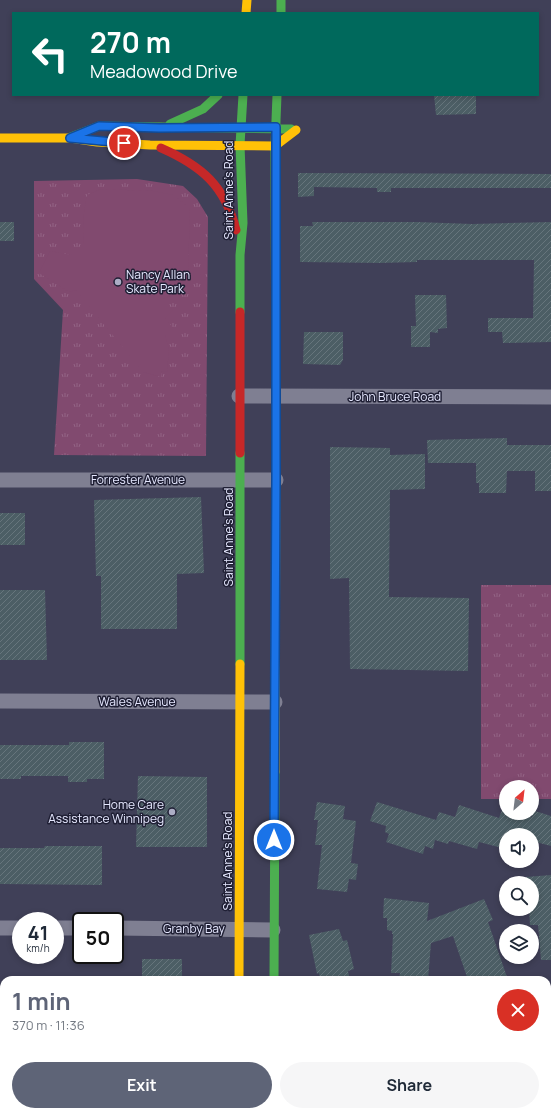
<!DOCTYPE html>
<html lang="en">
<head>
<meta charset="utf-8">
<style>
  :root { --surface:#fff; --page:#f6f6f7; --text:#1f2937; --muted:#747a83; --accent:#5e6477 }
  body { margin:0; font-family:Manrope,sans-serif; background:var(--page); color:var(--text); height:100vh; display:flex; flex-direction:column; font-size:15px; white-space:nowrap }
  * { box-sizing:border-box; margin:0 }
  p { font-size:13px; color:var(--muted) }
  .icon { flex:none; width:22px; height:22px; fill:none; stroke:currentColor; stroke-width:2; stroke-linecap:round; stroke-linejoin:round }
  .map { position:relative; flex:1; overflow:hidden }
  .drawer { position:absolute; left:0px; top:976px; width:551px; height:140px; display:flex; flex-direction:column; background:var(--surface); border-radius:12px 12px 0 0; box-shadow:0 2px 6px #0003 }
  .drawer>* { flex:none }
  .guide { position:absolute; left:12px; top:12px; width:527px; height:84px; border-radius:0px; box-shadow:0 2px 6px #0003; background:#00695c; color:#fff; overflow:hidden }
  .needle { width:26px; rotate:28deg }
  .fabs { position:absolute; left:499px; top:780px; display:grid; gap:8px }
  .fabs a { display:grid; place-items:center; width:40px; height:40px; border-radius:50%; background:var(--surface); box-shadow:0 2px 6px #0003; font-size:20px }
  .speed { position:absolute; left:12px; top:912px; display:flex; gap:8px; font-size:20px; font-weight:700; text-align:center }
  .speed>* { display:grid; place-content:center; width:52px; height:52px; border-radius:50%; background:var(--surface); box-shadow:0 2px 6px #0003; line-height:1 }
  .speed small { font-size:10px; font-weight:400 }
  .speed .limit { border:2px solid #111; border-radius:6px; background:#fff; color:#111 }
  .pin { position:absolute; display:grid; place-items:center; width:34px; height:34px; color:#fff; margin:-17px; border:2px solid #fff; border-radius:50%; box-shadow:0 1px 4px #0007 }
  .me { position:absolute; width:44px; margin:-22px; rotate:0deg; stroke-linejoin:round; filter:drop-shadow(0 0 3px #0008) }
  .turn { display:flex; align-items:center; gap:14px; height:84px; padding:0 12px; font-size:18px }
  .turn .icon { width:52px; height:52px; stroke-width:2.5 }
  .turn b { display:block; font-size:28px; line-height:34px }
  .round { display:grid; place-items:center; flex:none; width:42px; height:42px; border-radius:21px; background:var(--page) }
  .headline { display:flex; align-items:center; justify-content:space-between; height:68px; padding:0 12px }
  h1 { font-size:24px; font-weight:700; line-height:30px; color:var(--accent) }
  .button { display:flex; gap:8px; margin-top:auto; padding:8px 12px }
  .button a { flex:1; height:46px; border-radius:24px; background:var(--accent); color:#fff; font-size:16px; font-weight:700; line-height:46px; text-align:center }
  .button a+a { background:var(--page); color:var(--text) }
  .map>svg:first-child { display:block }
  .grass { fill:url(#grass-tufts) }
  .pitch { fill:#814a6f }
  .building { fill:url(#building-hatch) }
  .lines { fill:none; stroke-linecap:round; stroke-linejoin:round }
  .street { stroke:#7f7f92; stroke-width:15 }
  .fast { stroke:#4caf50; stroke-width:9 }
  .slow { stroke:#ffc107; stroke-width:9 }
  .jam { stroke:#c62828; stroke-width:9 }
  .route-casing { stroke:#114b97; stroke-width:10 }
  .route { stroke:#1a73e8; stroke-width:7 }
  .poi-dot { fill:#acadc5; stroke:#202035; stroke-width:1.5 }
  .labels { text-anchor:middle; stroke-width:3; stroke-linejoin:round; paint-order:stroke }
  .street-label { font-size:12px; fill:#e6e8ff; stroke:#202035 }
  .poi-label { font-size:12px; fill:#e6e8ff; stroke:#202035; text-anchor:start }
</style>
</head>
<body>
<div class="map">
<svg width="551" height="1116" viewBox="0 0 551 1116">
  <defs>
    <pattern id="grass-tufts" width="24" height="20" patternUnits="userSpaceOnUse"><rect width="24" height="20" fill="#814a6f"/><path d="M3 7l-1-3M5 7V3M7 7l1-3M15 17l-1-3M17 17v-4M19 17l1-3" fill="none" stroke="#936485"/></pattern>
    <pattern id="building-hatch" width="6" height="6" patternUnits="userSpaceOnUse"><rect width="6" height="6" fill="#4c5e65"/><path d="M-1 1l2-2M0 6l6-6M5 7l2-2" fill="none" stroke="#66757c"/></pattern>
  </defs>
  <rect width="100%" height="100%" fill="#404058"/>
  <!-- grass -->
  <path class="grass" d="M 137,179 L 183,186 L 197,199 L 208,217 L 206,456 L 54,455 L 63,310 L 34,279 L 34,181 Z
    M 481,585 L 551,585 L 551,799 L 532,799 L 532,787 L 506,787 L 506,799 L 481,799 Z"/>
  <!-- pitch -->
  <path class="pitch" d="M 101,189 L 153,191 L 173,195 L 190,208 L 188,273 L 176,294 L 162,299 L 173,310 L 165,318 L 173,328 L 165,335 L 169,349 L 167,372 L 162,371 L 161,377 L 143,372 L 76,290 L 69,292 L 39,273 L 50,251 L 72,255 L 84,243 L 83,218 L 87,195 Z"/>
  <!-- building -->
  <path class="building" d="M 434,95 L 476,95 L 476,114 L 436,115 Z
    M 298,173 L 551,174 L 551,188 L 391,188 L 391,192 L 377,192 L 377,188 L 314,187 L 314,196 L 298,197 Z
    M 0,222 L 14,222 L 14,241 L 0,241 Z
    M 312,222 L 417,222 L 472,224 L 551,222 L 551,342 L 503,343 L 502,332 L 488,332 L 488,318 L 533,318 L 534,260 L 417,260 L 417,262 L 380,263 L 300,262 L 300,226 L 313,226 Z
    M 415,295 L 446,295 L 447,328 L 438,329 L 438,333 L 430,332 L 430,347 L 411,347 L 411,326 L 416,326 Z
    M 304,332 L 343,332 L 343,360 L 340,365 L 303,364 Z
    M 507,438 L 507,445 L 551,445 L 551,491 L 535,491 L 535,471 L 507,471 L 506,493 L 479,493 L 479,483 L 476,483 L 476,463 L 428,463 L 427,440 Z
    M 330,447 L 390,448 L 390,455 L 425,454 L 425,489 L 390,490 L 389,597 L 469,598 L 468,671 L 350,669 L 349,578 L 330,579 Z
    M 201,497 L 204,573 L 177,574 L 177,629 L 101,629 L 101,576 L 96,576 L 94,500 Z
    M 0,513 L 25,513 L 25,545 L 0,545 Z
    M 0,590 L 45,590 L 47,660 L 0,660 Z
    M 69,742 L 104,742 L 104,779 L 87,779 L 87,782 L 68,782 L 68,776 L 21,776 L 21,779 L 0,779 L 0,745 L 69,745 Z
    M 138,776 L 207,777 L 207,847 L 136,847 Z
    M 317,802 L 345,806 L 343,819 L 356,821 L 351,863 L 358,864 L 356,880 L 349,879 L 347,892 L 317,889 L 322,845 L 315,845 L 318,820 L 314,820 Z
    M 377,802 L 436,820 L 439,812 L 455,817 L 459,805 L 499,818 L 503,807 L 506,808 L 506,813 L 520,813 L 532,817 L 532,810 L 551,816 L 551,846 L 532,841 L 532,835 L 506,834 L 506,849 L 479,842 L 477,849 L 449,841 L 448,844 L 435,840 L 433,849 L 425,846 L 423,854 L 386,842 L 389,834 L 385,832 L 386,826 L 370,821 Z
    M 45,846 L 102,846 L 102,885 L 0,884 L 0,848 L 44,848 Z
    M 551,875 L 551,960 L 541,960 L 538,925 L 530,925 L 529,909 L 532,909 L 532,883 L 527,883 L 526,877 Z
    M 384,898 L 429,903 L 427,921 L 484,899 L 493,920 L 488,922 L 508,980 L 468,980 L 453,936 L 431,943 L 428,980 L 399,980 L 400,973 L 391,973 L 393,934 L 392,934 L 392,931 L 387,930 L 387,918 L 383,918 Z
    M 339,929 L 343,941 L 347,940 L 354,969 L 348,971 L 350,980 L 320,980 L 319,973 L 317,974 L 309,935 Z
    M 142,959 L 182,959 L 182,980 L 145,980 L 145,977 L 142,977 Z"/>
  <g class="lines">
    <!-- street -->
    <path class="street" d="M 239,396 L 551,397
      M 0,480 L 276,480
      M 0,701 L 275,702
      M 0,928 L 21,928
      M 55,928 L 81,928
      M 115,928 L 273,930"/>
    <!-- fast -->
    <path class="fast" d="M 281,0 L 281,13
      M 170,124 L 203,109 L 218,95
      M 71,137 L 99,126 L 291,129
      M 240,312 L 240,255 L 243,223 L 240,145 L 243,95
      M 276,437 L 275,146 L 277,95
      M 240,664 L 240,453
      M 274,980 L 275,772
      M 274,1112 L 274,1116"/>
    <!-- slow -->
    <path class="slow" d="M 246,13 L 247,0
      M 0,138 L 70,138 L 97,142 L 150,145 L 275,146 L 296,130
      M 275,772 L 276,437
      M 239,980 L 240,664"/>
    <!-- jam -->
    <path class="jam" d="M 161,148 C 202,166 225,186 236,230
      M 240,312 L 240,453
      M 239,1112 L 239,1116"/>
  </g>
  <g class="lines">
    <!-- route casing -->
    <g class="route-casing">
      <path id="route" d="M 124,143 L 70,138 L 99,126 L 159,128 L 276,127 L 276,480 L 274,840"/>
    </g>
    <!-- route -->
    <use href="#route" class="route"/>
  </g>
  <!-- markers -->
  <g class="poi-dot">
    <circle cx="118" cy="282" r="4"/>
    <circle cx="172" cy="812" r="4"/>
  </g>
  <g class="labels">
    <!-- street labels -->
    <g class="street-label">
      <text transform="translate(229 190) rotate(-90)" y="4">Saint Anne's Road</text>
      <text x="395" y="401">John Bruce Road</text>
      <text x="138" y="484">Forrester Avenue</text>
      <text transform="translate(229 537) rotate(-90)" y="4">Saint Anne's Road</text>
      <text x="137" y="706">Wales Avenue</text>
      <text transform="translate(228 861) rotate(-90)" y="4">Saint Anne's Road</text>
      <text x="194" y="933">Granby Bay</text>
    </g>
    <!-- poi labels -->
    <g class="poi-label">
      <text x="126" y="279">Nancy Allan<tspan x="126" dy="14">Skate Park</tspan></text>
      <text x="164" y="809" text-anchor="end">Home Care<tspan x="164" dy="14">Assistance Winnipeg</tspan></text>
    </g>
  </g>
</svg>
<div class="fabs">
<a><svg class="needle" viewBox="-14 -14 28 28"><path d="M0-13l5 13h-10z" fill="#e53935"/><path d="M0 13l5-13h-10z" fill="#747a83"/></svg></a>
<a><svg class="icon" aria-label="sound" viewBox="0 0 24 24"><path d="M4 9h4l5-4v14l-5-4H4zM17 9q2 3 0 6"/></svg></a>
<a><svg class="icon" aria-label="search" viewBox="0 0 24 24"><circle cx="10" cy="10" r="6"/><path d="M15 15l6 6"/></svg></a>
<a><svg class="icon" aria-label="layers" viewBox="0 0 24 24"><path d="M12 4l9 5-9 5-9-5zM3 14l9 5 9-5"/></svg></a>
</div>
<div class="speed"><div>41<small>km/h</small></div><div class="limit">50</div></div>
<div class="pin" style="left:124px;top:143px;background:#d93025"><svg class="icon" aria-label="arrive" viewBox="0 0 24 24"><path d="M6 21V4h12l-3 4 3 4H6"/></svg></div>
<svg class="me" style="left:274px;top:840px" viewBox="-20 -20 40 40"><circle r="17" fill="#1a73e8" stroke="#fff" stroke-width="3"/><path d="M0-11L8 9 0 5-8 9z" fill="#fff"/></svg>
<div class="guide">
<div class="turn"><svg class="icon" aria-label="left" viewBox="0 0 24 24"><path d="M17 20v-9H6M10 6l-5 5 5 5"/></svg><div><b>270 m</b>Meadowood Drive</div></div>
</div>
<section class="drawer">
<div class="headline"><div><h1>1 min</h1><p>370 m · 11:36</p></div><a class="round" style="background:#d93025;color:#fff"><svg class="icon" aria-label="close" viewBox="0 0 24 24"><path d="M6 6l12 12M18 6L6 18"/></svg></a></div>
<div class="button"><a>Exit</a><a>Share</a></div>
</section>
</div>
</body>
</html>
